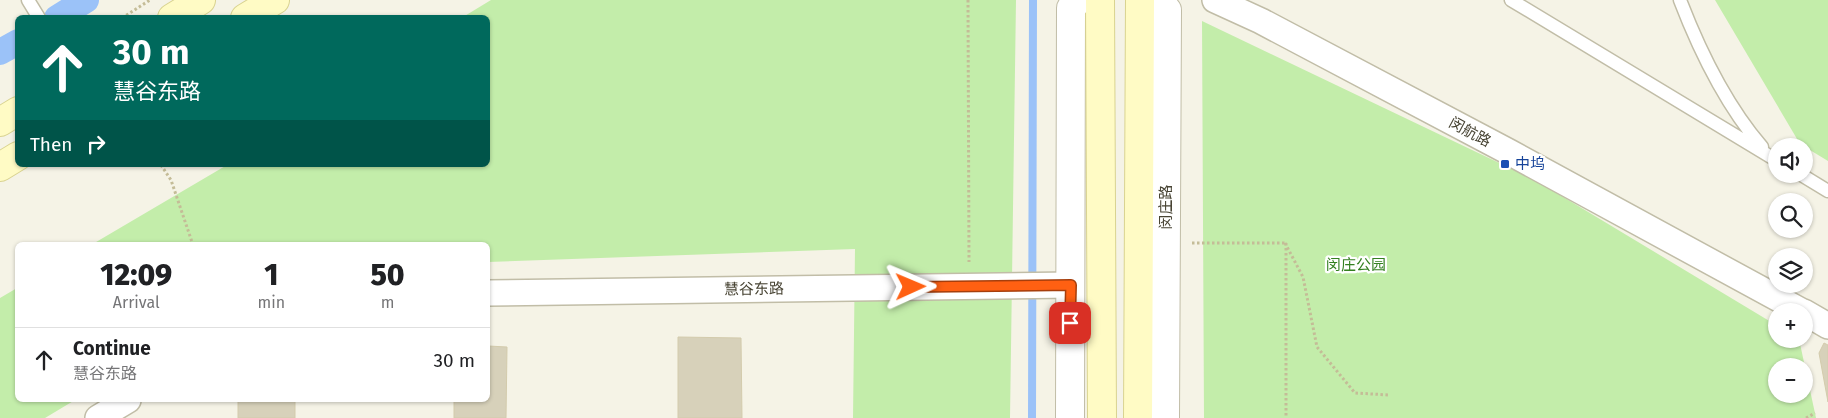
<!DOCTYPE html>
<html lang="en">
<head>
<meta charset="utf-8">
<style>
  :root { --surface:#fff; --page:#f2f2f2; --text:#202124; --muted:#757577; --line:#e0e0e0 }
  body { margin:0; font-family:"Fira Sans","Noto Sans SC",sans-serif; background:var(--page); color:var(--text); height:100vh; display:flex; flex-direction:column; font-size:19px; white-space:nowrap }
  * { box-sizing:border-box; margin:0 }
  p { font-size:16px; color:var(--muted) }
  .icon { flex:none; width:28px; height:28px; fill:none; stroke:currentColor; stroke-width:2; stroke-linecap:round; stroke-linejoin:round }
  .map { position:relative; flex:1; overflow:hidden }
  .side { position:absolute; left:15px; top:242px; width:475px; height:160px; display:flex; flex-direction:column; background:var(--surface); border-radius:8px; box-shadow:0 1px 4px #0004 }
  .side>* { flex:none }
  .banner { position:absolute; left:15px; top:15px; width:475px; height:152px; border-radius:8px; box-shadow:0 1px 4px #0004; background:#00695c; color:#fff; overflow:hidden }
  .buttons { position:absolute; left:1768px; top:138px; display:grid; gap:10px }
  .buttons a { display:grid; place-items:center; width:45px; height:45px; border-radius:50%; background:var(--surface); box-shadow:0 1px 4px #0004; font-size:25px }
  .pin { position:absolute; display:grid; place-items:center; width:42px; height:42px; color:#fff; margin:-21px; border-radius:10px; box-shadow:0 2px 8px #0006 }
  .me { position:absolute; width:55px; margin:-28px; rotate:89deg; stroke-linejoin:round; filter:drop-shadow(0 0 4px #0008) }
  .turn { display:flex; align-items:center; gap:18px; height:105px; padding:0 15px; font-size:22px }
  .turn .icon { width:65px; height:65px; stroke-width:2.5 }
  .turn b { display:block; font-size:35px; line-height:42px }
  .then { display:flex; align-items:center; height:48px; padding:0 15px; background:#0003; gap:10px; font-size:19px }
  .eta { display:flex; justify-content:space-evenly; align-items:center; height:85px; text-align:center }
  .eta b { font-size:30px; font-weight:800; line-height:35px }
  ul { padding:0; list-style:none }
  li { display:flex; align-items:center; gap:15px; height:65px; padding:0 15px; border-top:1px solid var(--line) }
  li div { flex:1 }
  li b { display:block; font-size:19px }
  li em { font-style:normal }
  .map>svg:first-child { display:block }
  .green { fill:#c3edaa; fill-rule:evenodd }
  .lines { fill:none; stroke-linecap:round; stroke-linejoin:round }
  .stream { stroke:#9bc2f8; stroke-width:8 }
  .canal { stroke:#9bc2f8; stroke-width:26 }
  .building { fill:#d7d1ba; stroke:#d3cbac }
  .service-casing { stroke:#c1bda7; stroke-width:15 }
  .minor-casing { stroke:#c1bda7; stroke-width:28 }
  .tertiary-casing { stroke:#c1bda7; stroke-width:30 }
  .secondary-casing { stroke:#d9d390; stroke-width:30 }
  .path { stroke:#c4bc97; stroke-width:3; stroke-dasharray:2.5 2.5; stroke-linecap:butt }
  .service { stroke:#fff; stroke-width:12 }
  .minor { stroke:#fff; stroke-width:25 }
  .tertiary { stroke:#fff; stroke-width:28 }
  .secondary { stroke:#fffbc5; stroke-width:28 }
  .route-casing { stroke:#a63e0c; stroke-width:12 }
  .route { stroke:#ff6012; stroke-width:9 }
  .transit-dot { fill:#1a4fb4; stroke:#fff; stroke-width:2 }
  .labels { text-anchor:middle; stroke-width:4.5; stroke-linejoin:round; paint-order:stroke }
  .street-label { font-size:15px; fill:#484434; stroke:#fff }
  .transit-label { font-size:15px; fill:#164399; stroke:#fff; text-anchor:start }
  .park-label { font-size:15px; fill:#348021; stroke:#fff }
</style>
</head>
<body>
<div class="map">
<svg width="1828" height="418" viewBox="0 0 1828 418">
  <rect width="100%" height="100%" fill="#f5f3e6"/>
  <!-- green -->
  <path class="green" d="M 491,0 L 1016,0 L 1010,418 L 853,418 L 855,249 L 488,262 L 488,245 L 91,245 L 227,165 L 488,165 L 488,18 L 463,17 Z
    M 1715,0 L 1828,0 L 1828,161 L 1800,144 Z
    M 1202,21 L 1535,180 L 1776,325 L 1776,339 L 1799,339 L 1816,418 L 1204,418 ZM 1804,366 L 1804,394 L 1776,394 L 1776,366 Z
    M 17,288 L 18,400 L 75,400 L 45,418 L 0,418 L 0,298 Z"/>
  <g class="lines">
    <!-- stream -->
    <path class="stream" d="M 1032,418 L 1033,0"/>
    <!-- canal -->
    <path class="canal" d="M 57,18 L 86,0
      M 0,52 L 18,42"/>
  </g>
  <!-- building -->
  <path class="building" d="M 678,337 L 741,338 L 742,418 L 678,418 Z
    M 1824,343 L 1828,345 L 1828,402 L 1819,353 Z
    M 488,346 L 507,347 L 506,418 L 454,418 L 454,400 L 488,400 Z
    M 238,400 L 295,400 L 295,418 L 238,418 Z"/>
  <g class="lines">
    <!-- service casing -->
    <g class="service-casing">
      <path id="service" d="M 28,0 L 39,18
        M 1511,0 L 1776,160
        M 1680,0 C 1700,52 1725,104 1762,147
        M 1800,174 L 1828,191"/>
    </g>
    <!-- minor casing -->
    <g class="minor-casing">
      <path id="minor" d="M 1215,0 L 1261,21 L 1509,152 L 1801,311
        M 488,293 L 1071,285
        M 1804,312 L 1828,326
        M 98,418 L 128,400"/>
    </g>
    <!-- tertiary casing -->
    <g class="tertiary-casing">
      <path id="tertiary" d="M 1158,0 L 1167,10 L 1165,418
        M 1070,418 L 1071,8 L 1078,0"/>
    </g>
    <!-- secondary casing -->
    <g class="secondary-casing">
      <path id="secondary" d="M 1100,0 L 1102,418
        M 172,18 L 201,0
        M 245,18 L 275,0
        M 0,122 L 18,111
        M 0,167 L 18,156
        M 1138,418 L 1140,0"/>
    </g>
    <!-- path -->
    <path class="path" d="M 968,0 L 969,262
      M 122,18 L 150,0
      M 161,165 L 171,180 L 193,245
      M 1192,243 L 1285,243
      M 1285,243 L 1303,277 L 1317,347 L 1355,393 L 1389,395
      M 1286,243 L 1286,418
      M 1806,418 L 1815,413"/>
    <!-- service -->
    <use href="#service" class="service"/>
    <!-- minor -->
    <use href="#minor" class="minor"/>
    <!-- tertiary -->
    <use href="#tertiary" class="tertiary"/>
    <!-- secondary -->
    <use href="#secondary" class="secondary"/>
  </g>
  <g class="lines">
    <!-- route casing -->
    <g class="route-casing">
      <path id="route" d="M 911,287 L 1071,285 L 1070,323"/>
    </g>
    <!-- route -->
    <use href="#route" class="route"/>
  </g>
  <!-- markers -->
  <rect class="transit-dot" x="1500" y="159" width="10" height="10" rx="2.5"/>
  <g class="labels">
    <!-- street labels -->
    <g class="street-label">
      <text transform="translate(1470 132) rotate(28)" y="5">闵航路</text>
      <text transform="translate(1166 207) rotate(-90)" y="5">闵庄路</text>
      <text transform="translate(754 289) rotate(-1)" y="5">慧谷东路</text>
    </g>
    <!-- transit labels -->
    <g class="transit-label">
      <text x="1515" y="169">中坞</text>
    </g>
    <!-- park labels -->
    <g class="park-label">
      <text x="1356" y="270">闵庄公园</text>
    </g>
  </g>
</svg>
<div class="buttons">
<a><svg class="icon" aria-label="sound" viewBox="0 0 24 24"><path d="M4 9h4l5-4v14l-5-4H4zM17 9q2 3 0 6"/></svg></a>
<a><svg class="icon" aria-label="search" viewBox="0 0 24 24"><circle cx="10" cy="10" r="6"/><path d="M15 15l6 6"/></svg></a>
<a><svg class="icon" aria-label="layers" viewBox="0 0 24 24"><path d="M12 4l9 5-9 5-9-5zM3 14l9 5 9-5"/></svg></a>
<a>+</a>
<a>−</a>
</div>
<div class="pin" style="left:1070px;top:323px;background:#d93025"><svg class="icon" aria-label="arrive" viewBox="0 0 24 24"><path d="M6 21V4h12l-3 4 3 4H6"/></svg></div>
<svg class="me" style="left:911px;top:287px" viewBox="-20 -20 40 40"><path d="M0-17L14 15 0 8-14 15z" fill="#ff6012" stroke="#fff" stroke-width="4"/></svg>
<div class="banner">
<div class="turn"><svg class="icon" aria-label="ahead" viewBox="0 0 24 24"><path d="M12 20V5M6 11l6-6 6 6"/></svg><div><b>30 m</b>慧谷东路</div></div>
<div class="then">Then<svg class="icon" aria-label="right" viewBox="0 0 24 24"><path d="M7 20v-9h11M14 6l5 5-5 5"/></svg></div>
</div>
<section class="side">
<div class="eta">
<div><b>12:09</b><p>Arrival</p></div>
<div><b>1</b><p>min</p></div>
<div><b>50</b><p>m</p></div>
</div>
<ul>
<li><svg class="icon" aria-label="ahead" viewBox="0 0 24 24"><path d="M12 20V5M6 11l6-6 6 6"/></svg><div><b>Continue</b><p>慧谷东路</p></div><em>30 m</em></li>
</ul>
</section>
</div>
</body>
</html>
